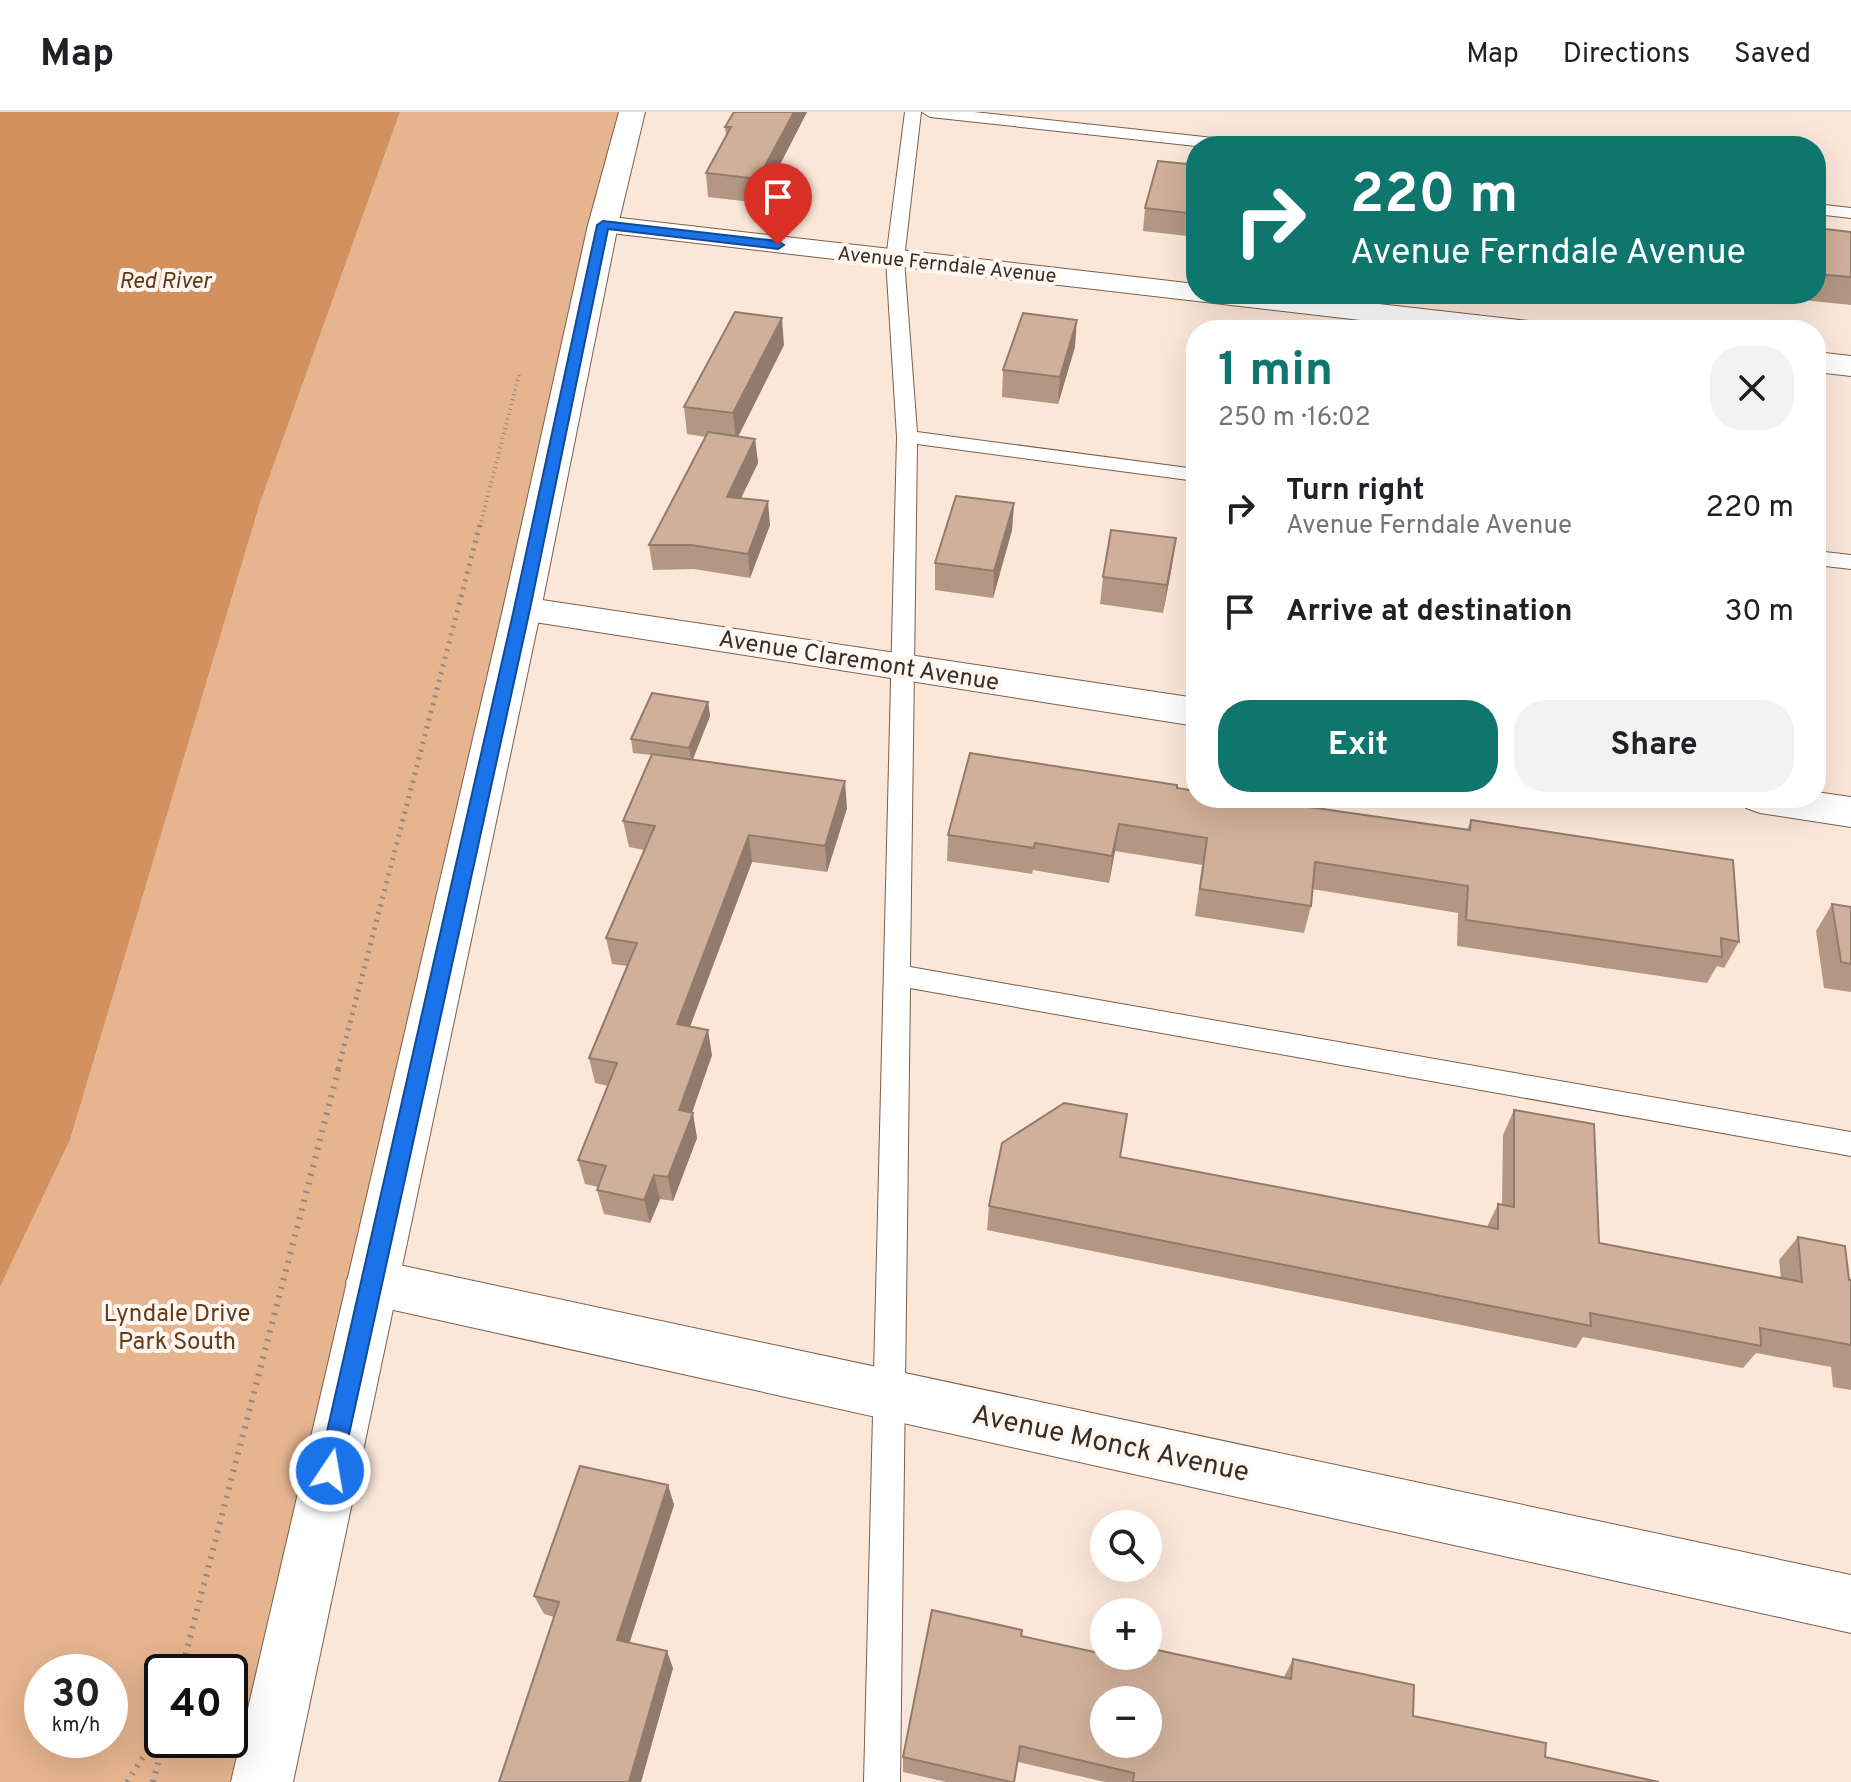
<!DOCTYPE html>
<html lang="en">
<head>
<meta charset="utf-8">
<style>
  :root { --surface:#fff; --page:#f2f2f2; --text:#202124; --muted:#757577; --line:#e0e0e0; --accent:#0f766e }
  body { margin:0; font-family:Overpass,sans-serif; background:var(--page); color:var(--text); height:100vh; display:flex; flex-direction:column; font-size:30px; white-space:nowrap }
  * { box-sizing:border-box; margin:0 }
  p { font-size:26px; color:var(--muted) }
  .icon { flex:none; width:44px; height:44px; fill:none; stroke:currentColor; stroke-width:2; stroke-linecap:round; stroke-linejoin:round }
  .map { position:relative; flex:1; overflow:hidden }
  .details { position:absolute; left:1186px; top:208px; width:640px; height:488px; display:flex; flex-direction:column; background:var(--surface); border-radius:32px; box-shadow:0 8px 32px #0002 }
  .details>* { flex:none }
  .guide { position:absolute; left:1186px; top:24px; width:640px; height:168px; border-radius:32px; box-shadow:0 8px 32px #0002; background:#0f766e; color:#fff; overflow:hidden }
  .tools { position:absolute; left:1090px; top:1398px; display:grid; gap:16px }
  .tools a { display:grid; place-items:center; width:72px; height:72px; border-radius:50%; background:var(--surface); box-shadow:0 8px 32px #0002; font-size:40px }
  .speed { position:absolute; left:24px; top:1542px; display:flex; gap:16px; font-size:40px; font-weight:700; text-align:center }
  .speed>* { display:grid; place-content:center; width:104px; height:104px; border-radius:50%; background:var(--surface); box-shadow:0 8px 32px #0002; line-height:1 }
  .speed small { font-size:20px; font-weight:400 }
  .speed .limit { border:4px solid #111; border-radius:12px; background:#fff; color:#111 }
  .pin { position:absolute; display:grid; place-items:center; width:68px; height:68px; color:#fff; margin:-82px -34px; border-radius:50% 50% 50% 0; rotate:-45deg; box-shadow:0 0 8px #0007 }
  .pin .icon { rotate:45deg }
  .me { position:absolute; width:88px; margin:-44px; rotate:12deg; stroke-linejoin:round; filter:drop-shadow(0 0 6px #0008) }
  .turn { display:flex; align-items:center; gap:28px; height:168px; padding:0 32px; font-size:36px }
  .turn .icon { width:104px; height:104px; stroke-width:2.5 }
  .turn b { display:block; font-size:56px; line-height:68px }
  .round { display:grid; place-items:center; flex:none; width:84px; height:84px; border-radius:32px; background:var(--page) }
  .overview { display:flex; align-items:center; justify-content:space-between; height:136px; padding:0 32px }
  h1 { font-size:48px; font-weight:700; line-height:60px; color:var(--accent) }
  .primary-button { display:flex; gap:16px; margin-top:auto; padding:16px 32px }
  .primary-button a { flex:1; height:92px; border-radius:32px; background:var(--accent); color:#fff; font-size:32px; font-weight:700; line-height:92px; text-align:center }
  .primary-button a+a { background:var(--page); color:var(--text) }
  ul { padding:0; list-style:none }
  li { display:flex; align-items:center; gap:24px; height:104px; padding:0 32px }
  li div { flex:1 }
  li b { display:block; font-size:30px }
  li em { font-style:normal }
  header { display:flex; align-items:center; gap:48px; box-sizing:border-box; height:112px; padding:0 40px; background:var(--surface); border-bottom:2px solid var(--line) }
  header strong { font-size:38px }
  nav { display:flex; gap:44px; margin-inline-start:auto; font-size:28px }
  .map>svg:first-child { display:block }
  .green { fill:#e6b48f; fill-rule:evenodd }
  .water { fill:#d2915f }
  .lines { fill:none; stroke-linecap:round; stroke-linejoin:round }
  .service-casing { stroke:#7b5f4a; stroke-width:2 }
  .minor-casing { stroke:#7b5f4a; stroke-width:2 }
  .tertiary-casing { stroke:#7b5f4a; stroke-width:2 }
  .path-far2 { stroke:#96867b; stroke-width:4; stroke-dasharray:1 4; stroke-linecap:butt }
  .path-far1 { stroke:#96867b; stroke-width:5; stroke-dasharray:2 6; stroke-linecap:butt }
  .path { stroke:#96867b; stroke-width:6; stroke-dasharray:2 7; stroke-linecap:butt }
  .service { fill:#fff; fill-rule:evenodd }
  .minor { fill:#fff; fill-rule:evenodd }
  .tertiary { fill:#fff; fill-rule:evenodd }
  .wall { fill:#b39784 }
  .shaded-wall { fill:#927b6c }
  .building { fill:#d0b09a; stroke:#927b6c; stroke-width:2; fill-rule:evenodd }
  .route { fill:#1a73e8; stroke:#114b97; stroke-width:2 }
  .labels { text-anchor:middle; stroke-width:8; stroke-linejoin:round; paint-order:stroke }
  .far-street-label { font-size:20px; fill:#392d24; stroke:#fef7f2 }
  .far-water-label { font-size:22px; font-style:italic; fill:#61360f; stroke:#fef7f2 }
  .street-label { font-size:24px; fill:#392d24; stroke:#fef7f2 }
  .park-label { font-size:24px; fill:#673b16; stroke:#fef7f2 }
  .near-street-label { font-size:28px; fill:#392d24; stroke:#fef7f2 }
</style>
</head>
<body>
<header>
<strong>Map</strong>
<nav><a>Map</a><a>Directions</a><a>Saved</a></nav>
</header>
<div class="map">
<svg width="1851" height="1670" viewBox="0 0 1851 1670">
  <rect width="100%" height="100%" fill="#fbe7d8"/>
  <!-- green -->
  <path class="green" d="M 400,0 L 632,0 L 248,1670 L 0,1670 L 0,1175 L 70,1028 L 260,391 ZM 42,1560 L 110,1560 L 110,1628 L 42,1628 ZM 162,1560 L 230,1560 L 230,1628 L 162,1628 Z"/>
  <!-- water -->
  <path class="water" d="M 0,0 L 400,0 L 260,391 L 70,1028 L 0,1175 Z"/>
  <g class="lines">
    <!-- service casing -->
    <g class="service-casing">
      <path id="service" d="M 905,0 L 921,0 L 904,147 L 917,320 L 1196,357 L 1196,369 L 917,332 L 910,855 L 1851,1020 L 1851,1044 L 910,876 L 900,1670 L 864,1670 L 897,325 L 886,147 Z
        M 922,0 L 974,0 L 1241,29 L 1249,34 L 1196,34 L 930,5 Z
        M 1816,92 L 1851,96 L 1851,106 L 1816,102 Z
        M 1816,439 L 1851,443 L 1851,457 L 1816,453 Z"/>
    </g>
    <!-- minor casing -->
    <g class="minor-casing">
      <path id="minor" d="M 603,104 L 1196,172 L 1196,182 L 1291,182 L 1529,209 L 1540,211 L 1545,218 L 1446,218 L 593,119 L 588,113 L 593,107 Z
        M 1816,240 L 1851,244 L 1851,264 L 1816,260 Z
        M 522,485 L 1196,586 L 1196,614 L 509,506 L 503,497 L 509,488 Z
        M 1816,680 L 1851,685 L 1851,715 L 1760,701 L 1746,696 L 1740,686 L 1816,686 Z
        M 371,1147 L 1851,1463 L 1851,1521 L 371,1193 L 353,1186 L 346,1170 L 353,1154 Z"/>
    </g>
    <!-- tertiary casing -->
    <g class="tertiary-casing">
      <path id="tertiary" d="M 619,0 L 645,0 L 618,113 L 541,497 L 293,1670 L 231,1670 L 503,497 L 588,113 Z"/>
    </g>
    <!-- path-far2 -->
    <path class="path-far2" d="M 480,414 L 519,263"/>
    <!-- path-far1 -->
    <path class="path-far1" d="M 338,957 L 480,412"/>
    <!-- path -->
    <path class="path" d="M 181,1560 L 339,955
      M 127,1670 L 162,1616
      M 153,1670 L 164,1628"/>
    <!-- service -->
    <use href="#service" class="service"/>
    <!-- minor -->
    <use href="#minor" class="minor"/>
    <!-- tertiary -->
    <use href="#tertiary" class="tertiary"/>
  </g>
  <!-- wall -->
  <path class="wall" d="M 734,0 L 807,0 L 760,91 L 708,85 L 706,61 L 726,24 L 725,15 Z
    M 1196,53 L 1196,125 L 1143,119 L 1145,96 Z
    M 1816,116 L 1851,120 L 1851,193 L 1744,182 L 1816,182 Z
    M 784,233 L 738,324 L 755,327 L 758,351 L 741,386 L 770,413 L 750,466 L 694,457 L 653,458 L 649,433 L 706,325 L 687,322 L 684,295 Z
    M 1075,235 L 1058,292 L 1002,285 L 1003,258 Z
    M 1014,391 L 1012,418 L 993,486 L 935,478 L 935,451 Z
    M 1172,454 L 1163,501 L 1100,492 L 1103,465 Z
    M 708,590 L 710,604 L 692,648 L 847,696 L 827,760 L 752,750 L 690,915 L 712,943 L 692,1001 L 697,1026 L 673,1089 L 660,1087 L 650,1111 L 604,1102 L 597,1078 L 598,1075 L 585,1072 L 578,1048 L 608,974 L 595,971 L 589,946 L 627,854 L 612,852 L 606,826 L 644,738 L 629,735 L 623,709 L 652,643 L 633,641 L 631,627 Z
    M 1177,676 L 1467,718 L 1471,708 L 1739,830 L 1724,856 L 1717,854 L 1707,871 L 1457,834 L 1458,801 L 1312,777 L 1311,794 L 1304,821 L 1195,804 L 1202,753 L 1115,739 L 1109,771 L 1033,758 L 1032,762 L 947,749 L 948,723 Z
    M 1832,792 L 1851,795 L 1851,880 L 1824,876 L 1816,819 Z
    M 1514,998 L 1599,1131 L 1781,1166 L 1779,1148 L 1798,1125 L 1851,1168 L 1851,1278 L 1833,1275 L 1831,1255 L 1756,1241 L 1743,1256 L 1583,1225 L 1576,1236 L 987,1118 L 989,1094 L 1487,1115 L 1498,1092 L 1502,1093 L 1503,1023 Z
    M 668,1373 L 674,1393 L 629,1531 L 673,1556 L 641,1670 L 499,1670 L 554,1505 L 544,1502 L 534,1484 Z
    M 1021,1524 L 1134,1549 L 1135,1544 L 1148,1544 L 1284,1565 L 1293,1547 L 1413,1604 L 1545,1645 L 1659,1670 L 1105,1670 L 1018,1650 L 1014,1670 L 946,1670 L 903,1660 L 903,1645 Z"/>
  <!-- shaded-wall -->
  <path class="shaded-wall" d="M 794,0 L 807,0 L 760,91 L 758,67 Z
    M 782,206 L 784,233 L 736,329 L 733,301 Z
    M 1077,208 L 1075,235 L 1058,292 L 1060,265 Z
    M 755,327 L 758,351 L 730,409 L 727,385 Z
    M 768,389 L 770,413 L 750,466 L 748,442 Z
    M 1014,391 L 1012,418 L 993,486 L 994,459 Z
    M 1176,426 L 1172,454 L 1163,501 L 1167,473 Z
    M 708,590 L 710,604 L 692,650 L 689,636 Z
    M 845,669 L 847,696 L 827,760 L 825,734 Z
    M 1119,712 L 1115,739 L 1109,771 L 1112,744 Z
    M 749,723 L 752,750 L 681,938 L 677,912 Z
    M 708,918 L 712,943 L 684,1023 L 679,998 Z
    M 693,1001 L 697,1026 L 673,1089 L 668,1065 Z
    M 654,1063 L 660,1087 L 650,1111 L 644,1088 Z
    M 668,1373 L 674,1393 L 625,1545 L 617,1528 Z
    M 667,1539 L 673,1556 L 641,1670 L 629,1670 Z"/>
  <!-- building -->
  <path class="building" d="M 734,0 L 794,0 L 758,67 L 706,61 L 731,15 L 725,15 Z
    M 1158,49 L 1196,53 L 1196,102 L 1145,96 Z
    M 1816,116 L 1851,120 L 1851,165 L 1816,162 Z
    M 735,200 L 782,206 L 733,301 L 684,295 Z
    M 1023,201 L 1077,208 L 1060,265 L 1003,258 Z
    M 708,320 L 755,327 L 727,385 L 768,389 L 748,442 L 691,433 L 649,433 Z
    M 956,384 L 1014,391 L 994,459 L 935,451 Z
    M 1111,418 L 1176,426 L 1167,473 L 1103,465 Z
    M 652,581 L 708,590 L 689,636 L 631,627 Z
    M 970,641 L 1177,673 L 1177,676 L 1196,679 L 1196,686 L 1246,686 L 1470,718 L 1471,708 L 1733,748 L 1739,830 L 1721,826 L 1722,845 L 1466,808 L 1468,774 L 1315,750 L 1311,794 L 1200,777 L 1207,726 L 1119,712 L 1112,744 L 1035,731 L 1034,736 L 948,723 Z
    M 652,642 L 845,669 L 825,734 L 749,723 L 677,912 L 708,918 L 679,998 L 693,1001 L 668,1065 L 654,1063 L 644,1088 L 597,1078 L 606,1054 L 578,1048 L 617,951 L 589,946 L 637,831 L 606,826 L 655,714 L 623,709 Z
    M 1832,792 L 1851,795 L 1851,852 L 1841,850 Z
    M 1064,991 L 1127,1002 L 1120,1045 L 1498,1117 L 1498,1092 L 1514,1095 L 1514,998 L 1594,1012 L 1599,1131 L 1802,1170 L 1798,1125 L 1845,1134 L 1849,1168 L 1851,1168 L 1851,1233 L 1760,1216 L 1761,1234 L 1590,1201 L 1591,1214 L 989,1094 L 1002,1031 Z
    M 580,1354 L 668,1373 L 617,1528 L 667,1539 L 629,1670 L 499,1670 L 559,1490 L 534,1484 Z
    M 932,1498 L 1022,1518 L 1021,1524 L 1104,1542 L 1104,1544 L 1111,1544 L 1137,1550 L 1137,1544 L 1148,1544 L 1148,1536 L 1291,1567 L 1293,1547 L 1414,1573 L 1413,1604 L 1546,1631 L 1545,1645 L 1659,1670 L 1133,1670 L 1134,1661 L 1020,1634 L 1014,1670 L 1011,1670 L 903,1645 ZM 1104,1588 L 1148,1588 L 1148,1632 L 1104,1632 Z"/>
  <!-- route -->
  <path class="route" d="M 603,109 L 778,129 L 784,133 L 778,137 L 608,117 L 530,497 L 341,1359 L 338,1367 L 330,1370 L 322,1367 L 318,1359 L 514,497 L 597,113 Z"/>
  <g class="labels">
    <!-- far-street labels -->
    <g class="far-street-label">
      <text transform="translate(947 152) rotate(6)" y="7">Avenue Ferndale Avenue</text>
    </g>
    <!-- far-water labels -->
    <g class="far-water-label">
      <text x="165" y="176">Red River</text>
    </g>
    <!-- street labels -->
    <g class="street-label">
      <text transform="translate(859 548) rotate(9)" y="8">Avenue Claremont Avenue</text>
    </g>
    <!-- park labels -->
    <g class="park-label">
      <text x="177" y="1209">Lyndale Drive<tspan x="177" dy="28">Park South</tspan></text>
    </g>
    <!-- near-street labels -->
    <g class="near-street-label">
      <text transform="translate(1111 1330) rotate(12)" y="10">Avenue Monck Avenue</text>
    </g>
  </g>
</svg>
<div class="tools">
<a><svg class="icon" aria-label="search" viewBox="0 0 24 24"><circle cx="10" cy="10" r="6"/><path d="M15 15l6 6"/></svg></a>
<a>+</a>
<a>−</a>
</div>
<div class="speed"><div>30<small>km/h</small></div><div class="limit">40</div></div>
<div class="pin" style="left:778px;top:133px;background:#d93025"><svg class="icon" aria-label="arrive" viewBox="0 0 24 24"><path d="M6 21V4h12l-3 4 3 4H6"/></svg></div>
<svg class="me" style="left:330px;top:1359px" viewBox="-20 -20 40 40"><circle r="17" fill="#1a73e8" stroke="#fff" stroke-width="3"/><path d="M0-11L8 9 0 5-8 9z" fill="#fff"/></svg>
<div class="guide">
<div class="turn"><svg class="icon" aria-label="right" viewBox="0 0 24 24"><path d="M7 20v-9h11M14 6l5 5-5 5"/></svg><div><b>220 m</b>Avenue Ferndale Avenue</div></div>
</div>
<section class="details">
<div class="overview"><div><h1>1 min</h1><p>250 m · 16:02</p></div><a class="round"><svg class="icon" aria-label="close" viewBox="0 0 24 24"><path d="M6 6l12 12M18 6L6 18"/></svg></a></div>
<ul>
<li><svg class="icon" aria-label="right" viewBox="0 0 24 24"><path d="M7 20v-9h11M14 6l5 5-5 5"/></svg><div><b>Turn right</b><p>Avenue Ferndale Avenue</p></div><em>220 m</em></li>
<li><svg class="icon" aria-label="arrive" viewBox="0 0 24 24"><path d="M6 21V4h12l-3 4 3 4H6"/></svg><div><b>Arrive at destination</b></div><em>30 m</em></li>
</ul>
<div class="primary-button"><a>Exit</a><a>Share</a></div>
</section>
</div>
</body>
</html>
